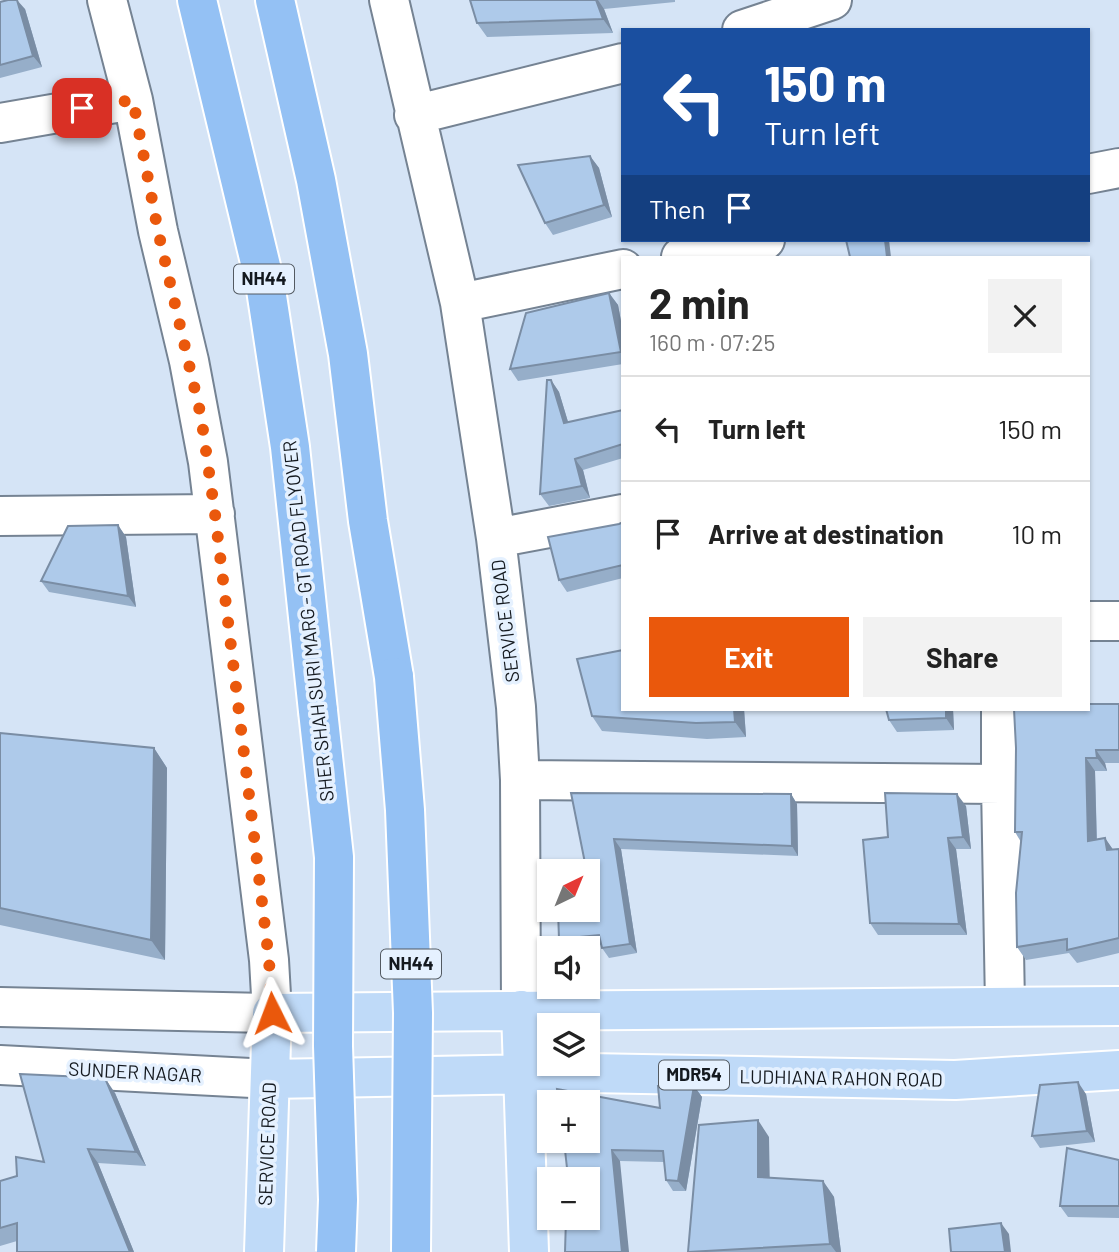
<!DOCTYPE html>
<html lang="en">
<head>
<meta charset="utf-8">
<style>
  :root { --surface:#fff; --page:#f2f2f2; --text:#222; --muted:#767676; --line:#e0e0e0; --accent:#ea580c }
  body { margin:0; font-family:Barlow,sans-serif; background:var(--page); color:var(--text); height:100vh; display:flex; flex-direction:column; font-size:26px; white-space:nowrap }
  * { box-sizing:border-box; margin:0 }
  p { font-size:23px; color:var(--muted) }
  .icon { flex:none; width:38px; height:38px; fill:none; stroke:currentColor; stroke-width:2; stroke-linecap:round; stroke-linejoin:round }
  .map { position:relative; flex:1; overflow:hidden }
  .panel { position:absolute; left:621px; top:256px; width:469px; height:455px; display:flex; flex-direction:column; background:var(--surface); border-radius:0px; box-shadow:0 2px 5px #0004 }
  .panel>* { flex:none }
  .top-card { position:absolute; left:621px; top:28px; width:469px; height:214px; border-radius:0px; box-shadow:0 2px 5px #0004; background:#1a4fa0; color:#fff; overflow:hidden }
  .needle { width:46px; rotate:43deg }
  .tools { position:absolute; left:537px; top:859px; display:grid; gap:14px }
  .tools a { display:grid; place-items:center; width:63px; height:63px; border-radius:0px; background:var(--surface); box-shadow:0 2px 5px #0004; font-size:35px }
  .pin { position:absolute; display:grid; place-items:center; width:60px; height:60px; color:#fff; margin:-30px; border-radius:14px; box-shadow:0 4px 10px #0006 }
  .me { position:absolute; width:77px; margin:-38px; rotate:357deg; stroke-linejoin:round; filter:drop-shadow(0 0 5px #0008) }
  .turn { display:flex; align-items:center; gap:24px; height:147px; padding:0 28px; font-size:32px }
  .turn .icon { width:91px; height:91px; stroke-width:2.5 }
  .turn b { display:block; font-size:49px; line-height:60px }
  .then { display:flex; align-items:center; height:66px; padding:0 28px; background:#0003; gap:14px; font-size:26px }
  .round { display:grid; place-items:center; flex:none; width:74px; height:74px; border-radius:0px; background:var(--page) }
  .overview { display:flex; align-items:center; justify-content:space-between; height:119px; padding:0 28px }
  h1 { font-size:42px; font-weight:700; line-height:52px }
  .action { display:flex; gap:14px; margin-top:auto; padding:14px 28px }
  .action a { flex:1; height:80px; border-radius:0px; background:var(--accent); color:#fff; font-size:28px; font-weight:700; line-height:80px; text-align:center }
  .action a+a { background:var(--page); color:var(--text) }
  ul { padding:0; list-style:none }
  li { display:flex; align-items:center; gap:21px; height:105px; padding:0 28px; border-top:2px solid var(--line) }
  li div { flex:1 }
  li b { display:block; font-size:26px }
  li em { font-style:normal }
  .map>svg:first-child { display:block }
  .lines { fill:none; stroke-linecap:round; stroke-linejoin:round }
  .minor-casing { stroke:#758393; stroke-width:42 }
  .major-casing { stroke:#fff; stroke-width:42 }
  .highway-casing { stroke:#fff; stroke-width:42 }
  .minor { stroke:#fff; stroke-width:38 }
  .major { stroke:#bfdaf8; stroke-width:38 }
  .highway { stroke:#94c1f4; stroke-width:38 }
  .highway-bridge-casing { stroke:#fff; stroke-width:42; stroke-linecap:butt }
  .highway-bridge { stroke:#94c1f4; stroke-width:38 }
  .wall { fill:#96aec9 }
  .shaded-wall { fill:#7a8da4 }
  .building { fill:#aecaea; stroke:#7a8da4; stroke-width:2 }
  .route { stroke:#ea580c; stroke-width:12; stroke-dasharray:0 21.6 }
  .labels { text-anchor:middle; stroke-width:7; stroke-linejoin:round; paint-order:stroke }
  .shield { fill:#e5f1ff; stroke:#535a62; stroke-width:2 }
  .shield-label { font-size:18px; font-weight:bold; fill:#14191f }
  .street-label { font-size:19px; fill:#14191f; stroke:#e5f1ff }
</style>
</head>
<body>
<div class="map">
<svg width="1119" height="1252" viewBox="0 0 1119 1252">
  <rect width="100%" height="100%" fill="#d5e4f6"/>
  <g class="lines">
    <!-- minor casing -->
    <g class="minor-casing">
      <path id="minor" d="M 389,0 L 460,303 L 496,538 L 516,707 L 520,780 L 521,1010
        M 742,30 L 832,0
        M 414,115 L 623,63
        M 0,123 L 133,100
        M 1088,174 L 1119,168
        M 681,257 L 765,240
        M 460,303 L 623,269
        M 0,516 L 215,514
        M 496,538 L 623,514
        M 1088,621 L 1119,621
        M 1001,709 L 1001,784
        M 520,780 L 1001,784 L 1005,1005
        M 0,1007 L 272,1013 L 269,960 L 208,462 L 189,361 L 158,231 L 133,100 L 107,0
        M 0,1065 L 270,1079"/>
    </g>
    <!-- major casing -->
    <g class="major-casing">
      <path id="major" d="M 521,1010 L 529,1252
        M 270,1079 L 588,1073 L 955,1080 L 1119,1070
        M 264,1252 L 272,1013 L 1119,1006"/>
    </g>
    <!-- highway casing -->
    <g class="highway-casing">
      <path id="highway" d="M 197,0 L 265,283 L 290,447 L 318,711
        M 275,0 L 316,180 L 348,354 L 368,521 L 394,677"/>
    </g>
    <!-- minor -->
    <use href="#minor" class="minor"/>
    <!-- major -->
    <use href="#major" class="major"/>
    <!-- highway -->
    <use href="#highway" class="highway"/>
    <!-- highway-bridge casing -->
    <g class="highway-bridge-casing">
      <path id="highway-bridge" d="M 394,677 L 405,810 L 413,1013 L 411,1252
        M 318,711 L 334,857 L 333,1046 L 338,1200 L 336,1252"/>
    </g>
    <!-- highway-bridge -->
    <use href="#highway-bridge" class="highway-bridge"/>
  </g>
  <!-- wall -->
  <path class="wall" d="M 470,0 L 675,0 L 675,2 L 604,9 L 613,33 L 487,37 L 477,23 Z
    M 0,2 L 25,9 L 42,67 L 0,78 Z
    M 590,156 L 599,168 L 612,217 L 553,235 L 545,223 Z
    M 609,293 L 618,305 L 623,332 L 623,364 L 518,381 L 510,369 Z
    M 551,380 L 559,392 L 568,422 L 623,410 L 623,458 L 583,470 L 590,498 L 549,506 L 540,494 Z
    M 623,522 L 623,578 L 567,592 L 559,580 Z
    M 118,525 L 126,537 L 136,607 L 49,592 L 41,581 Z
    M 1119,704 L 1119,763 L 1105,763 L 1107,771 L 1095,771 L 1097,840 L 1105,838 L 1113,850 L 1119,849 L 1119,953 L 1077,963 L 1069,953 L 1026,960 L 1017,947 L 1021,842 L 1015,832 Z
    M 623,709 L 744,709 L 746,737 L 707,739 L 602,731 L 592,716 Z
    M 886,709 L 953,709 L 954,730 L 897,732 L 889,720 Z
    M 0,725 L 0,733 L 154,748 L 167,768 L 165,960 L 0,925 Z
    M 571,793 L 791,794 L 797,804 L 798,856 L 621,849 L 637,953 L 609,958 L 602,948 L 601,945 L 566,948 L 559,939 L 586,868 Z
    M 966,806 L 971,849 L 956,849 L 967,935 L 878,935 L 870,923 L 888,837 Z
    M 694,1086 L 702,1097 L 686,1191 L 673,1191 L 666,1180 L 664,1162 L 620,1161 L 567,1180 L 660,1108 Z
    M 115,1093 L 146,1166 L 98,1163 L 134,1252 L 17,1252 L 17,1241 L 0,1246 L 0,1181 L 17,1176 L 44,1162 Z
    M 1086,1094 L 1095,1142 L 1040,1148 L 1032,1136 Z
    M 769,1137 L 769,1178 L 823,1181 L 834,1197 L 841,1252 L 688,1252 Z
    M 1119,1160 L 1119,1218 L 1068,1217 L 1060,1206 Z"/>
  <!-- shaded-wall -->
  <path class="shaded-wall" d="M 17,0 L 25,9 L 42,67 L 33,56 Z
    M 596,0 L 598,0 L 604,9 L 613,33 L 603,19 Z
    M 590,156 L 599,168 L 612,217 L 604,205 Z
    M 885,240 L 889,240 L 891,257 L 887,257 Z
    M 609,293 L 618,305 L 623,332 L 623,355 L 621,352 Z
    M 551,380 L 559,392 L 572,435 L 564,423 Z
    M 575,459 L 583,470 L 590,498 L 582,486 Z
    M 118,525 L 126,537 L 136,607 L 128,596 Z
    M 734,709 L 744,709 L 746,737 L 735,722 Z
    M 946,709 L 953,709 L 954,730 L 946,718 Z
    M 154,748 L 167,768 L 165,960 L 151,940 Z
    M 1096,750 L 1105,763 L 1107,771 L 1097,758 Z
    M 1086,758 L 1095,771 L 1097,854 L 1088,841 Z
    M 791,794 L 797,804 L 798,856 L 792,846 Z
    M 957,794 L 966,806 L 971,849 L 963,837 Z
    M 948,838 L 956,849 L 967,935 L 959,924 Z
    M 1105,838 L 1114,851 L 1107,850 Z
    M 614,839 L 621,849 L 637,953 L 630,944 Z
    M 105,1078 L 115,1093 L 146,1166 L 136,1152 Z
    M 1078,1082 L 1086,1094 L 1095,1142 L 1087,1131 Z
    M 694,1086 L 702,1097 L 686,1191 L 678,1181 Z
    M 758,1120 L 769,1137 L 770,1194 L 758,1177 Z
    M 88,1149 L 98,1163 L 134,1252 L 130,1252 Z
    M 612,1150 L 620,1161 L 629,1252 L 622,1252 Z
    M 823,1181 L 834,1197 L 841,1252 L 836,1252 L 830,1244 Z
    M 1001,1223 L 1009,1234 L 1011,1252 L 1005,1252 Z"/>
  <!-- building -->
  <path class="building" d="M 8,0 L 17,0 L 33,56 L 0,65 L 0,2 Z
    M 470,0 L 596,0 L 603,19 L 477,23 Z
    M 590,156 L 604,205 L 545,223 L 518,165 Z
    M 846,240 L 885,240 L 887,257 L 850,257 Z
    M 609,293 L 621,352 L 510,369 L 526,313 Z
    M 547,380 L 551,380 L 564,423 L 623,410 L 623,444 L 575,459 L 582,486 L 540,494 Z
    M 623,522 L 623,565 L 559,580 L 548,537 L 619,524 Z
    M 118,525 L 128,596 L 41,581 L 68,526 Z
    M 623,650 L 623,709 L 734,709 L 735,722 L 696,723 L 592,716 L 577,659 Z
    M 1088,704 L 1119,704 L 1119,750 L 1096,750 L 1097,758 L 1086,758 L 1088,841 L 1105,838 L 1107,850 L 1119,849 L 1119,938 L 1067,950 L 1067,939 L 1017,947 L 1016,893 L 1022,832 L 1015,832 L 1016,748 L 1014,709 L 1088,709 Z
    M 886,709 L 946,709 L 946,718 L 889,720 Z
    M 0,733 L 154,748 L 151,940 L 0,908 Z
    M 571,793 L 791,794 L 792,846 L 614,839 L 630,944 L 602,948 L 599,935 L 559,939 L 558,910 L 588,910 L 588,872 L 556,872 L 556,868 L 586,868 Z
    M 885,793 L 957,794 L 963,837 L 948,838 L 959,924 L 870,923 L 863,840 L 888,837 Z
    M 20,1074 L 105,1078 L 136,1152 L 88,1149 L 130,1252 L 17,1252 L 17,1223 L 0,1228 L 0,1181 L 17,1176 L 16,1157 L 44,1162 Z
    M 1078,1082 L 1087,1131 L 1032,1136 L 1040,1085 Z
    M 658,1086 L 694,1086 L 678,1181 L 666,1180 L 663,1151 L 612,1150 L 622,1252 L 565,1252 L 566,1218 L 588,1218 L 588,1180 L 567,1180 L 567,1168 L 564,1141 L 588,1141 L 588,1102 L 559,1102 L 557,1089 L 660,1108 Z
    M 758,1120 L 758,1177 L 823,1181 L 830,1244 L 688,1252 L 699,1125 Z
    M 1067,1148 L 1119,1160 L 1119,1206 L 1060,1206 Z
    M 1001,1223 L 1005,1252 L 951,1252 L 949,1229 Z"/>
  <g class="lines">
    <!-- route -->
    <path class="route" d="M 82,108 L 133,100 L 158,231 L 201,416 L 215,514 L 269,960 L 272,1013"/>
  </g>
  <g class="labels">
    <!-- shield labels -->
    <g class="shield">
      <rect x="234" y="264.5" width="60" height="29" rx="5"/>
      <rect x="381" y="949.5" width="60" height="29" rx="5"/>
      <rect x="659" y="1060.5" width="70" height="29" rx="5"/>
    </g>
    <g class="shield-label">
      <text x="264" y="285">NH44</text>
      <text x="411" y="970">NH44</text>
      <text x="694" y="1081">MDR54</text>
    </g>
    <!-- street labels -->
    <g class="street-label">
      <text transform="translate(308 621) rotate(-96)" y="7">SHER SHAH SURI MARG - GT ROAD FLYOVER</text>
      <text transform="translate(505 621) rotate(-97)" y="7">SERVICE ROAD</text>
      <text transform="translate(135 1072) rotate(3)" y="7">SUNDER NAGAR</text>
      <text transform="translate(841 1078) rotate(1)" y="7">LUDHIANA RAHON ROAD</text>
      <text transform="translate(267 1144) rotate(-88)" y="7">SERVICE ROAD</text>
    </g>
  </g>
</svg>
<div class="tools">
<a><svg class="needle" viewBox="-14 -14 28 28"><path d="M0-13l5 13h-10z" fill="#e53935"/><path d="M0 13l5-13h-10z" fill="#767676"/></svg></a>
<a><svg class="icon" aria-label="sound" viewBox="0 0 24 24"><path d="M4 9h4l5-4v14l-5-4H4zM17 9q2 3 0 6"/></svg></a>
<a><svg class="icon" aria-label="layers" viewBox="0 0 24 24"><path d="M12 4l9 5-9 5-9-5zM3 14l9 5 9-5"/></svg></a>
<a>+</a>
<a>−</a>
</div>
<div class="pin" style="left:82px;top:108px;background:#d93025"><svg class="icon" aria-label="arrive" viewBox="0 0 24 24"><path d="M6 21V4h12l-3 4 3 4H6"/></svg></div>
<svg class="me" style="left:272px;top:1013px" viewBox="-20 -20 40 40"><path d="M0-17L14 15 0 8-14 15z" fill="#ea580c" stroke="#fff" stroke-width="4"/></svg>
<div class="top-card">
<div class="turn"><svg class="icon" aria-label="left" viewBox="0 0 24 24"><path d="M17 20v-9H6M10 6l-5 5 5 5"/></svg><div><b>150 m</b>Turn left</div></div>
<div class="then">Then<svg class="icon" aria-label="arrive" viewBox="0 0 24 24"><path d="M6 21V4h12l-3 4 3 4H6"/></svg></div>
</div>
<section class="panel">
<div class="overview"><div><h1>2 min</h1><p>160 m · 07:25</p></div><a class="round"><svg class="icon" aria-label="close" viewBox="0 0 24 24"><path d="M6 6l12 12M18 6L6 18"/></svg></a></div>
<ul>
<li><svg class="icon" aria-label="left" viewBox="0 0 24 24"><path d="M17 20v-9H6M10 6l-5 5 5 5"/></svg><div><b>Turn left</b></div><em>150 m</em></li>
<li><svg class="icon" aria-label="arrive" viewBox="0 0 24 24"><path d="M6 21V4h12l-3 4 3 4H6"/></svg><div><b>Arrive at destination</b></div><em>10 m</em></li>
</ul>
<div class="action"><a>Exit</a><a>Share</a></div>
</section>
</div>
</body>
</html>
